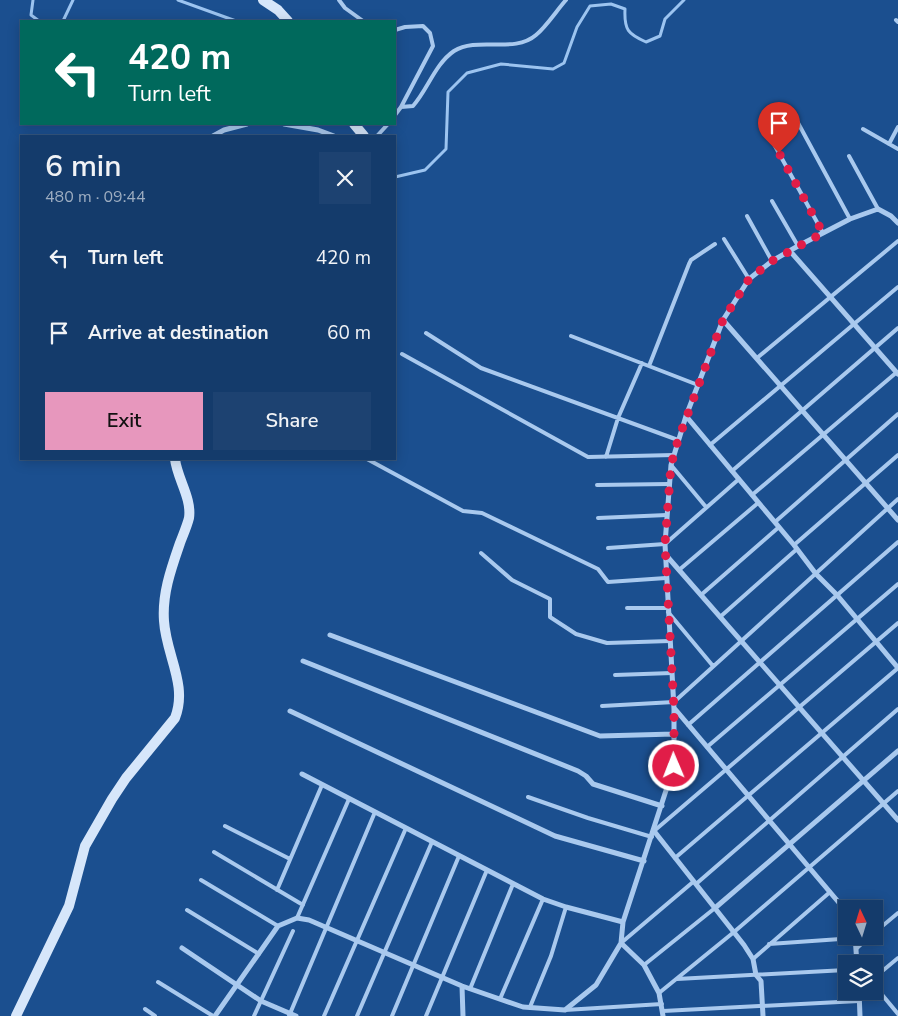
<!DOCTYPE html>
<html lang="en">
<head>
<meta charset="utf-8">
<style>
  :root { --surface:#143b6b; --page:#1d4271; --text:#f1f3f6; --muted:#9dadc1; --line:#33557e; --accent:#e797bd }
  body { margin:0; font-family:"Nunito Sans",sans-serif; background:var(--page); color:var(--text); height:100vh; display:flex; flex-direction:column; font-size:19px; white-space:nowrap }
  * { box-sizing:border-box; margin:0 }
  p { font-size:16px; color:var(--muted) }
  .icon { flex:none; width:28px; height:28px; fill:none; stroke:currentColor; stroke-width:2; stroke-linecap:round; stroke-linejoin:round }
  .map { position:relative; flex:1; overflow:hidden }
  .side { position:absolute; left:20px; top:135px; width:376px; height:325px; display:flex; flex-direction:column; background:var(--surface); border-radius:0px; box-shadow:0 2px 12px #0003,0 0 0 1px var(--line) }
  .side>* { flex:none }
  .banner { position:absolute; left:20px; top:20px; width:376px; height:105px; border-radius:0px; box-shadow:0 2px 12px #0003,0 0 0 1px var(--line); background:#00695c; color:#fff; overflow:hidden }
  .needle { width:32px; rotate:356deg }
  .buttons { position:absolute; left:838px; top:900px; display:grid; gap:10px }
  .buttons a { display:grid; place-items:center; width:45px; height:45px; border-radius:0px; background:var(--surface); box-shadow:0 2px 12px #0003,0 0 0 1px var(--line); font-size:25px }
  .pin { position:absolute; display:grid; place-items:center; width:42px; height:42px; color:#fff; margin:-51px -21px; border-radius:50% 50% 50% 0; rotate:-45deg; box-shadow:0 0 5px #0007 }
  .pin .icon { rotate:45deg }
  .me { position:absolute; width:55px; margin:-28px; rotate:359deg; stroke-linejoin:round; filter:drop-shadow(0 0 4px #0008) }
  .turn { display:flex; align-items:center; gap:18px; height:105px; padding:0 25px; font-size:22px }
  .turn .icon { width:65px; height:65px; stroke-width:2.5 }
  .turn b { display:block; font-size:35px; line-height:42px }
  .round { display:grid; place-items:center; flex:none; width:52px; height:52px; border-radius:0px; background:var(--page) }
  .summary { display:flex; align-items:center; justify-content:space-between; height:85px; padding:0 25px }
  h1 { font-size:30px; font-weight:600; line-height:38px }
  .primary-button { display:flex; gap:10px; margin-top:auto; padding:10px 25px }
  .primary-button a { flex:1; height:58px; border-radius:0px; background:var(--accent); color:#111; font-size:20px; font-weight:600; line-height:58px; text-align:center }
  .primary-button a+a { background:var(--page); color:var(--text) }
  ul { padding:0; list-style:none }
  li { display:flex; align-items:center; gap:15px; height:75px; padding:0 25px }
  li div { flex:1 }
  li b { display:block; font-size:19px }
  li em { font-style:normal }
  .map>svg:first-child { display:block }
  .lines { fill:none; stroke-linecap:round; stroke-linejoin:round }
  .stream { stroke:#9cc4f0; stroke-width:3 }
  .service { stroke:#a9c9ee; stroke-width:4 }
  .minor { stroke:#a9c9ee; stroke-width:5 }
  .secondary { stroke:#d6e6fa; stroke-width:10 }
  .route { stroke:#e11d48; stroke-width:9; stroke-dasharray:0 16.2 }
</style>
</head>
<body>
<div class="map">
<svg width="898" height="1016" viewBox="0 0 898 1016">
  <rect width="100%" height="100%" fill="#1b4f8f"/>
  <g class="lines">
    <!-- stream -->
    <path class="stream" d="M 33,0 L 31,15 L 39,21
      M 178,0 L 236,21
      M 63,21 L 73,0
      M 309,136 L 310,136
      M 395,177 L 425,170 L 446,149 L 448,92 L 467,73 L 501,64 L 553,69 L 564,63 L 577,27 L 590,6 L 611,4 L 625,9 C 624,30 628,34 646,42 L 660,36 L 665,19 L 684,0"/>
    <!-- service -->
    <path class="service" d="M 339,0 L 345,8 L 363,21
      M 896,20 L 898,22
      M 395,30 L 405,27 L 423,26 L 430,33 L 433,46 L 401,107 L 395,115
      M 401,107 L 413,106 C 428,89 435,64 454,51 C 478,36 514,54 536,35 C 546,27 557,10 566,0
      M 797,121 L 850,219
      M 863,129 L 898,149
      M 377,136 L 388,124
      M 770,137 L 823,233
      M 889,144 L 898,127
      M 849,156 L 878,209
      M 772,201 L 798,246
      M 747,216 L 772,261
      M 724,239 L 749,279
      M 426,333 L 481,368 L 678,440
      M 571,336 L 698,385
      M 402,354 L 588,457 L 674,455
      M 757,358 L 898,241
      M 649,366 L 689,264 L 691,260 L 715,244
      M 710,445 L 898,287
      M 606,457 L 618,418 L 642,363
      M 367,459 L 463,511 L 482,513 L 598,569 L 608,582 L 666,578
      M 671,465 L 706,507
      M 732,471 L 898,328
      M 597,485 L 669,484
      M 752,495 L 897,372
      M 598,518 L 667,515
      M 775,522 L 898,414
      M 794,545 L 898,455
      M 608,548 L 665,544 L 739,479
      M 481,553 L 512,580 L 550,599 L 550,617 L 576,634 L 607,643 L 670,641
      M 679,570 L 758,503
      M 701,595 L 779,527
      M 627,608 L 668,608
      M 668,612 L 713,666
      M 720,617 L 797,549
      M 615,675 L 672,673
      M 602,706 L 674,702 L 898,499
      M 688,725 L 898,542
      M 707,747 L 898,584
      M 528,797 L 588,818 L 652,837
      M 225,826 L 290,859
      M 654,831 L 898,623
      M 214,852 L 303,905
      M 675,858 L 898,668
      M 201,880 L 278,926
      M 696,884 L 898,709
      M 277,890 L 322,785
      M 187,910 L 259,954
      M 297,918 L 349,799
      M 874,933 L 898,913
      M 621,943 L 693,882
      M 769,944 L 855,938
      M 857,948 L 870,936
      M 753,959 L 830,892
      M 644,965 L 715,908
      M 874,978 L 898,958
      M 677,979 L 846,970
      M 158,982 L 213,1016
      M 874,985 L 898,1014
      M 470,989 L 513,884
      M 659,993 L 734,932 L 898,791
      M 500,999 L 543,899
      M 530,1007 L 551,956 L 566,907
      M 145,1009 L 155,1016
      M 565,1010 L 662,1004
      M 663,1011 L 859,1001
      M 254,1016 L 293,931
      M 289,1016 L 375,812
      M 324,1016 L 406,828
      M 357,1016 L 432,842
      M 392,1016 L 459,856
      M 426,1016 L 487,870"/>
    <!-- minor -->
    <path class="minor" d="M 284,124 L 318,130 L 334,136
      M 213,136 L 224,130 L 247,124
      M 790,251 L 898,374
      M 723,320 L 898,520
      M 686,416 L 794,545 L 816,574 L 837,595 L 898,668
      M 665,554 L 898,820
      M 330,635 L 600,736 L 674,734
      M 303,661 L 578,771 L 586,776 L 593,784 L 662,806
      M 675,709 L 846,911
      M 290,711 L 555,836 L 644,861
      M 302,774 L 543,899 L 566,907 L 623,922
      M 654,831 L 744,945 L 753,959 L 756,975 L 761,981 L 763,1016
      M 715,908 L 898,751
      M 855,936 L 857,964
      M 621,943 L 644,965 L 659,993 L 663,1016
      M 182,948 L 261,1001 L 296,1016
      M 462,986 L 463,1016
      M 859,991 L 860,1016
      M 215,1016 L 278,926 L 297,918 L 309,920 L 462,986 L 523,1007 L 565,1010 L 596,985 L 621,943 L 623,922 L 674,766 L 674,709 L 665,544 L 671,465 L 686,416 L 723,320 L 749,279 L 772,261 L 798,246 L 850,219 L 878,209 L 891,216 L 898,223"/>
    <!-- secondary -->
    <path class="secondary" d="M 263,0 L 278,10 L 288,21
      M 354,124 L 364,136
      M 16,1016 L 69,906 L 85,846 L 112,799 L 126,778 L 175,718 C 188,685 166,655 164,621 C 162,594 171,569 180,543 C 183,535 187,526 189,518 C 192,498 177,478 175,459"/>
  </g>
  <g class="lines">
    <!-- route -->
    <path class="route" d="M 674,766 L 674,709 L 665,544 L 671,465 L 678,440 L 723,320 L 749,279 L 772,261 L 823,233 L 779,153"/>
  </g>
</svg>
<div class="buttons">
<a><svg class="needle" viewBox="-14 -14 28 28"><path d="M0-13l5 13h-10z" fill="#e53935"/><path d="M0 13l5-13h-10z" fill="#9dadc1"/></svg></a>
<a><svg class="icon" aria-label="layers" viewBox="0 0 24 24"><path d="M12 4l9 5-9 5-9-5zM3 14l9 5 9-5"/></svg></a>
</div>
<div class="pin" style="left:779px;top:153px;background:#d93025"><svg class="icon" aria-label="arrive" viewBox="0 0 24 24"><path d="M6 21V4h12l-3 4 3 4H6"/></svg></div>
<svg class="me" style="left:674px;top:766px" viewBox="-20 -20 40 40"><circle r="17" fill="#e11d48" stroke="#fff" stroke-width="3"/><path d="M0-11L8 9 0 5-8 9z" fill="#fff"/></svg>
<div class="banner">
<div class="turn"><svg class="icon" aria-label="left" viewBox="0 0 24 24"><path d="M17 20v-9H6M10 6l-5 5 5 5"/></svg><div><b>420 m</b>Turn left</div></div>
</div>
<section class="side">
<div class="summary"><div><h1>6 min</h1><p>480 m · 09:44</p></div><a class="round"><svg class="icon" aria-label="close" viewBox="0 0 24 24"><path d="M6 6l12 12M18 6L6 18"/></svg></a></div>
<ul>
<li><svg class="icon" aria-label="left" viewBox="0 0 24 24"><path d="M17 20v-9H6M10 6l-5 5 5 5"/></svg><div><b>Turn left</b></div><em>420 m</em></li>
<li><svg class="icon" aria-label="arrive" viewBox="0 0 24 24"><path d="M6 21V4h12l-3 4 3 4H6"/></svg><div><b>Arrive at destination</b></div><em>60 m</em></li>
</ul>
<div class="primary-button"><a>Exit</a><a>Share</a></div>
</section>
</div>
</body>
</html>
